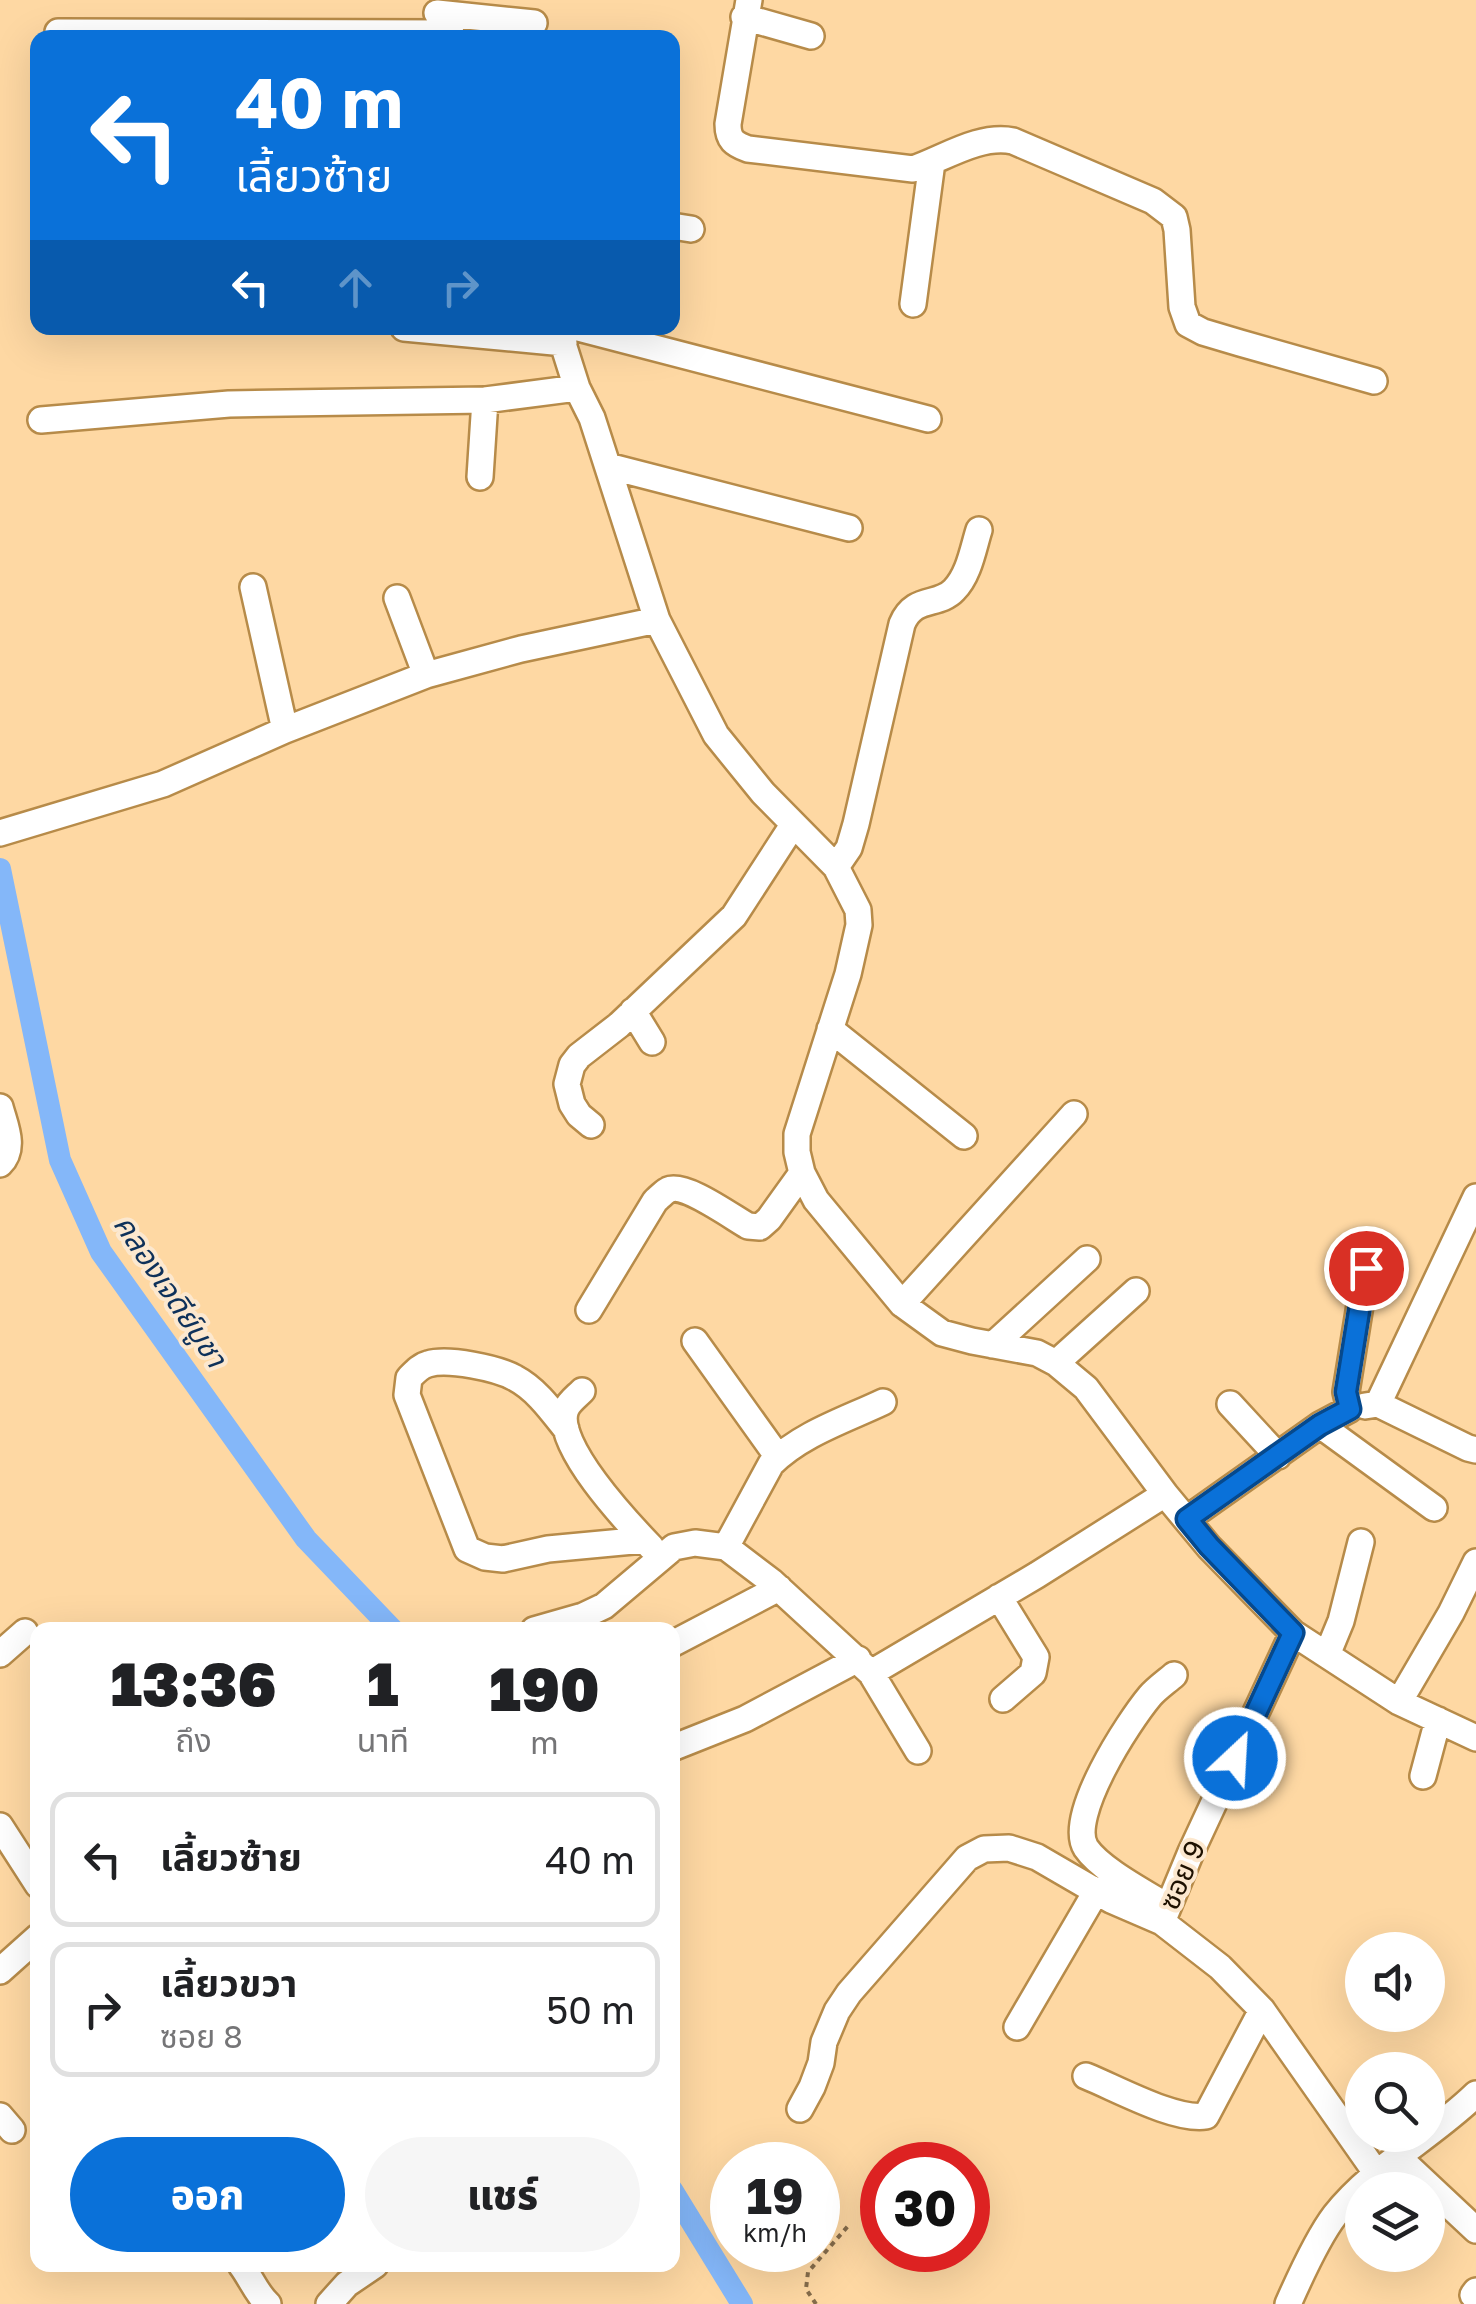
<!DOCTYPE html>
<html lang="th">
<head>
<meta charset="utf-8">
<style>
  :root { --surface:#fff; --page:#f6f6f6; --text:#202124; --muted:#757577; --line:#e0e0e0; --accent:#0a71d9 }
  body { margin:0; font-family:"Golos Text","Noto Sans Thai",sans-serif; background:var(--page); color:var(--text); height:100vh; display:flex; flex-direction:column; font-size:38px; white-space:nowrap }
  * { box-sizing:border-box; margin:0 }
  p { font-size:32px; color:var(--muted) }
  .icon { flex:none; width:55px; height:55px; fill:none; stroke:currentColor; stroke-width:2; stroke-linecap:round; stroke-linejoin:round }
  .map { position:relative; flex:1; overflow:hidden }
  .drawer { position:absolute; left:30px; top:1622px; width:650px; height:650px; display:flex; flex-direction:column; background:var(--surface); border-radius:20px; box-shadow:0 10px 40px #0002 }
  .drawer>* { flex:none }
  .top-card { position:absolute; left:30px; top:30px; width:650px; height:305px; border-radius:20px; box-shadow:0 10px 40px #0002; background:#0a71d9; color:#fff; overflow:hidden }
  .controls { position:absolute; left:1345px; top:1932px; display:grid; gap:20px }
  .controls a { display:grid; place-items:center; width:100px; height:100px; border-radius:50%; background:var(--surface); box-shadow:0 10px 40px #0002; font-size:50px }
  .speed { position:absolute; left:710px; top:2142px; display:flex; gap:20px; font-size:50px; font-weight:700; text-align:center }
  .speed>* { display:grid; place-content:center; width:130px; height:130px; border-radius:50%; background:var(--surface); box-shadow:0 10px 40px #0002; line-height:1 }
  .speed small { font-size:25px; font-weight:400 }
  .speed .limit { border:15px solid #d22; background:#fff; color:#111 }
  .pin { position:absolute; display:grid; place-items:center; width:85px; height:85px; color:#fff; margin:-42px; border:5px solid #fff; border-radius:50%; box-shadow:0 2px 10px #0007 }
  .me { position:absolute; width:110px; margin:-55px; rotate:25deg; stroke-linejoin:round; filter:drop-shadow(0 0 8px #0008) }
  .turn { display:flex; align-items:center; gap:35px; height:210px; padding:0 40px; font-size:45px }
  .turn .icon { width:130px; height:130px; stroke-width:2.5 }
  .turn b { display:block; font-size:70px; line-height:85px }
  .lanes { display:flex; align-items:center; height:95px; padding:0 40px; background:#0003; justify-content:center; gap:50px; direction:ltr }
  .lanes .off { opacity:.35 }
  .eta { display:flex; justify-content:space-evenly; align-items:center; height:170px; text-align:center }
  .eta b { font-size:60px; font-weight:800; line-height:70px }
  .cta { display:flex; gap:20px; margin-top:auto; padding:20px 40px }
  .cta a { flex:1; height:115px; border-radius:60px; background:var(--accent); color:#fff; font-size:40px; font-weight:800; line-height:115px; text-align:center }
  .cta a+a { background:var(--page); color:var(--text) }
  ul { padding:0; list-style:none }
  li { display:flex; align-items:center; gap:30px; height:135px; margin:0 20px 15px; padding:0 20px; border:5px solid var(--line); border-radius:20px }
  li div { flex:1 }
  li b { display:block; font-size:38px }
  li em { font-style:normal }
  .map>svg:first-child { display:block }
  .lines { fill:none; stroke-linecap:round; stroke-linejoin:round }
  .canal { stroke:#84b7f9; stroke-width:22 }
  .minor-casing { stroke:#b78b49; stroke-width:30 }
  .path { stroke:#856c4b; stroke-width:4; stroke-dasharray:5 5; stroke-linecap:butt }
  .minor { stroke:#fff; stroke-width:25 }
  .route-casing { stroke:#06498d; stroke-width:25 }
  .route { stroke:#0a71d9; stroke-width:18 }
  .labels { text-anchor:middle; stroke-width:8; stroke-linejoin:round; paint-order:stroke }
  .street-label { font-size:28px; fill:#1e1100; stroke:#fce8cf }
  .water-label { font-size:30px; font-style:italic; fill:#0e315a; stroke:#fce8cf }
</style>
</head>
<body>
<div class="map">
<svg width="1476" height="2304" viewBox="0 0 1476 2304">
  <rect width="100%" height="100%" fill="#fed8a3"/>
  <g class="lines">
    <!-- canal -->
    <path class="canal" d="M 0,869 L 60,1160 L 101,1252 L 306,1539 L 393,1630
      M 672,2190 L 742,2304"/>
    <!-- minor casing -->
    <g class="minor-casing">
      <path id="minor" d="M 749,0 L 728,124 C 728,140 734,144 748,149 L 913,169 C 943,159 979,134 1013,141 L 1153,201 L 1174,217 L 1177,230 L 1182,307 L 1188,324 L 1203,332 L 1240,343 L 1374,381
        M 437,13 L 534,23
        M 744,17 L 811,36
        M 58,32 L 451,33
        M 672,226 L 691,229
        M 913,304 L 932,162
        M 404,328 L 564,343
        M 558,328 L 577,388 L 592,418 L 657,620 L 716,735 L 763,793 L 836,867 L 858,910 L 859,925 L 848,974 L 797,1134 L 797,1152 L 802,1173 L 816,1200 L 902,1304 L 942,1333 L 972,1341 L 1037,1353 L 1056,1363 L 1086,1388 L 1165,1494 L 1209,1547 L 1293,1633 L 1399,1702 L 1476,1738
        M 578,328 L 928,419
        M 41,420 L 229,404 L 485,400 L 577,388
        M 608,466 L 849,528
        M 480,477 L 485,400
        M 253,587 L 285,730
        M 397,598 L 426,675
        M 0,833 L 163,784 L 285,730 L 426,675 L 521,649 L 657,620
        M 836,867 L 849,848 L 856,824 L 902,624 C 914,595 938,607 954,590 C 969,575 973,549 979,530
        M 633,1011 L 652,1042
        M 830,1029 L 964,1136
        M 0,1107 C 5,1126 16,1148 0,1164
        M 591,1125 L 579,1115 L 572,1104 L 567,1084 L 572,1065 L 579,1056 L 619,1025 L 734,916 L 793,825
        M 902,1304 L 1074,1114
        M 589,1310 L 655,1201 C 656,1200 667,1190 668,1190 C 684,1182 732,1217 748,1226 L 760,1227 L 769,1219 L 802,1173
        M 695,1341 L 778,1457
        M 993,1345 L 1087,1259
        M 1056,1363 L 1136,1291
        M 582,1391 C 576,1397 569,1402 566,1409 C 552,1443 629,1524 651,1547
        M 1230,1404 L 1278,1456
        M 1378,1404 L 1476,1197
        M 1365,1406 L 1378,1404 L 1468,1448 L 1476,1450
        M 1320,1425 L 1434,1508
        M 566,1429 C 551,1410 536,1389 515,1378 C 497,1368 448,1358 428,1364 C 420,1366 415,1372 409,1378 L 407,1395 L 467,1549 L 485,1557 L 503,1559 L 548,1549 L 644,1540
        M 1187,1519 L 1320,1425 L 1350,1409 L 1346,1392 L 1366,1268
        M 726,1547 L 771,1464 C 801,1434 845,1420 883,1402
        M 999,1597 L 1036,1657 L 1033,1673 L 1003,1699
        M 534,1630 L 583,1616 L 604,1606 L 674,1547 L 695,1543 L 726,1547 L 772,1582 L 871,1673 L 918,1751
        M 1293,1633 L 1191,1852 L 1162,1922 L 1220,1967 L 1262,2010 L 1377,2174
        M 672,1644 L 779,1588
        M 0,1654 L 25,1632
        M 1327,1655 L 1341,1621 L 1361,1542
        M 871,1673 L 1037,1575 L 1165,1494
        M 1399,1702 L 1451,1613 L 1476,1562
        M 672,1748 L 745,1719 L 858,1659
        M 1423,1776 L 1438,1720
        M 0,1826 L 38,1885
        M 1168,1907 C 1146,1893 1101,1870 1086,1848 C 1066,1817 1129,1721 1150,1696 C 1157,1688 1166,1682 1174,1675
        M 0,1971 L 38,1937
        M 1017,2027 L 1097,1890
        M 1086,2076 C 1116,2088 1175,2121 1206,2116 L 1262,2010
        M 800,2109 L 812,2087 L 821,2063 L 824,2042 L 837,2011 L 849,1993 L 967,1858 L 984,1849 L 1009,1848 L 1037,1857 L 1111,1900 L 1162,1922
        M 0,2116 L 12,2130
        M 1399,2158 L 1476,2230
        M 241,2265 C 251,2278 256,2293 268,2304
        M 1473,2295 L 1476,2291
        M 329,2304 L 347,2284 L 375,2265
        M 1288,2304 C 1299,2279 1319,2236 1335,2215 C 1373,2167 1432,2137 1476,2094"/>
    </g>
    <!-- path -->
    <path class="path" d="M 816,2304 L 806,2289 L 808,2272 L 848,2226"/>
    <!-- minor -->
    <use href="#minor" class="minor"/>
  </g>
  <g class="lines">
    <!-- route casing -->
    <g class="route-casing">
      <path id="route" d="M 1235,1758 L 1293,1633 L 1209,1546 L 1187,1519 L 1320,1425 L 1350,1409 L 1346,1392 L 1366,1268"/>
    </g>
    <!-- route -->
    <use href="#route" class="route"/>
  </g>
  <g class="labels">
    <!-- street labels -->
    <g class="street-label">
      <text transform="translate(1182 1875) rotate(-66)" y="10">ซอย 9</text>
    </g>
    <!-- water labels -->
    <g class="water-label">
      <text transform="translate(170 1291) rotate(56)" y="10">คลองเจดีย์บูชา</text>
    </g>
  </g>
</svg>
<div class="controls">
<a><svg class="icon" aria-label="sound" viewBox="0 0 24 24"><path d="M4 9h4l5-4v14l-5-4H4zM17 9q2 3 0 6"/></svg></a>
<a><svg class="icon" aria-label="search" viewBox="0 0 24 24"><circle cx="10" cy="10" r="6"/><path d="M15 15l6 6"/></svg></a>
<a><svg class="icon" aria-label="layers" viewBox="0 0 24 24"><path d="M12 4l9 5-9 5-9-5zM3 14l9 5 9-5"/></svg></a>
</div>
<div class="speed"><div>19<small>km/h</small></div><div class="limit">30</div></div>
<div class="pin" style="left:1366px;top:1268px;background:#d93025"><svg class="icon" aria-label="arrive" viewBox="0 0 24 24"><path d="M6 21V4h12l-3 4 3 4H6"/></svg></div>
<svg class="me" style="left:1235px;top:1758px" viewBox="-20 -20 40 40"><circle r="17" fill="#0a71d9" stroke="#fff" stroke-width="3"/><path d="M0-11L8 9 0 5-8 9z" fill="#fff"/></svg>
<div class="top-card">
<div class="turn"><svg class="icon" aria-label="left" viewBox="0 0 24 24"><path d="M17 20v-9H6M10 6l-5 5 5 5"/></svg><div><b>40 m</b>เลี้ยวซ้าย</div></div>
<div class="lanes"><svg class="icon" aria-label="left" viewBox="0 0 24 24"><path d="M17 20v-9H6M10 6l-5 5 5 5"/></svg><svg class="icon off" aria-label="ahead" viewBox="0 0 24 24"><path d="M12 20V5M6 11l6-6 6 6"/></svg><svg class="icon off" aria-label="right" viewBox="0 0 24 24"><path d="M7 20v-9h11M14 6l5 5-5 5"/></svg></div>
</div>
<section class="drawer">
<div class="eta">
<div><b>13:36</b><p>ถึง</p></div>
<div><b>1</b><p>นาที</p></div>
<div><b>190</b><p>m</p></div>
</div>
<ul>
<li><svg class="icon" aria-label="left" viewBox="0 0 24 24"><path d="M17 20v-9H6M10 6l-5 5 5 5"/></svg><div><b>เลี้ยวซ้าย</b></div><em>40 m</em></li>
<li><svg class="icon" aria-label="right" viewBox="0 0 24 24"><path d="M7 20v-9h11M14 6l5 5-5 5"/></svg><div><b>เลี้ยวขวา</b><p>ซอย 8</p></div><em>50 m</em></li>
</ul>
<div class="cta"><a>ออก</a><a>แชร์</a></div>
</section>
</div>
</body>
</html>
